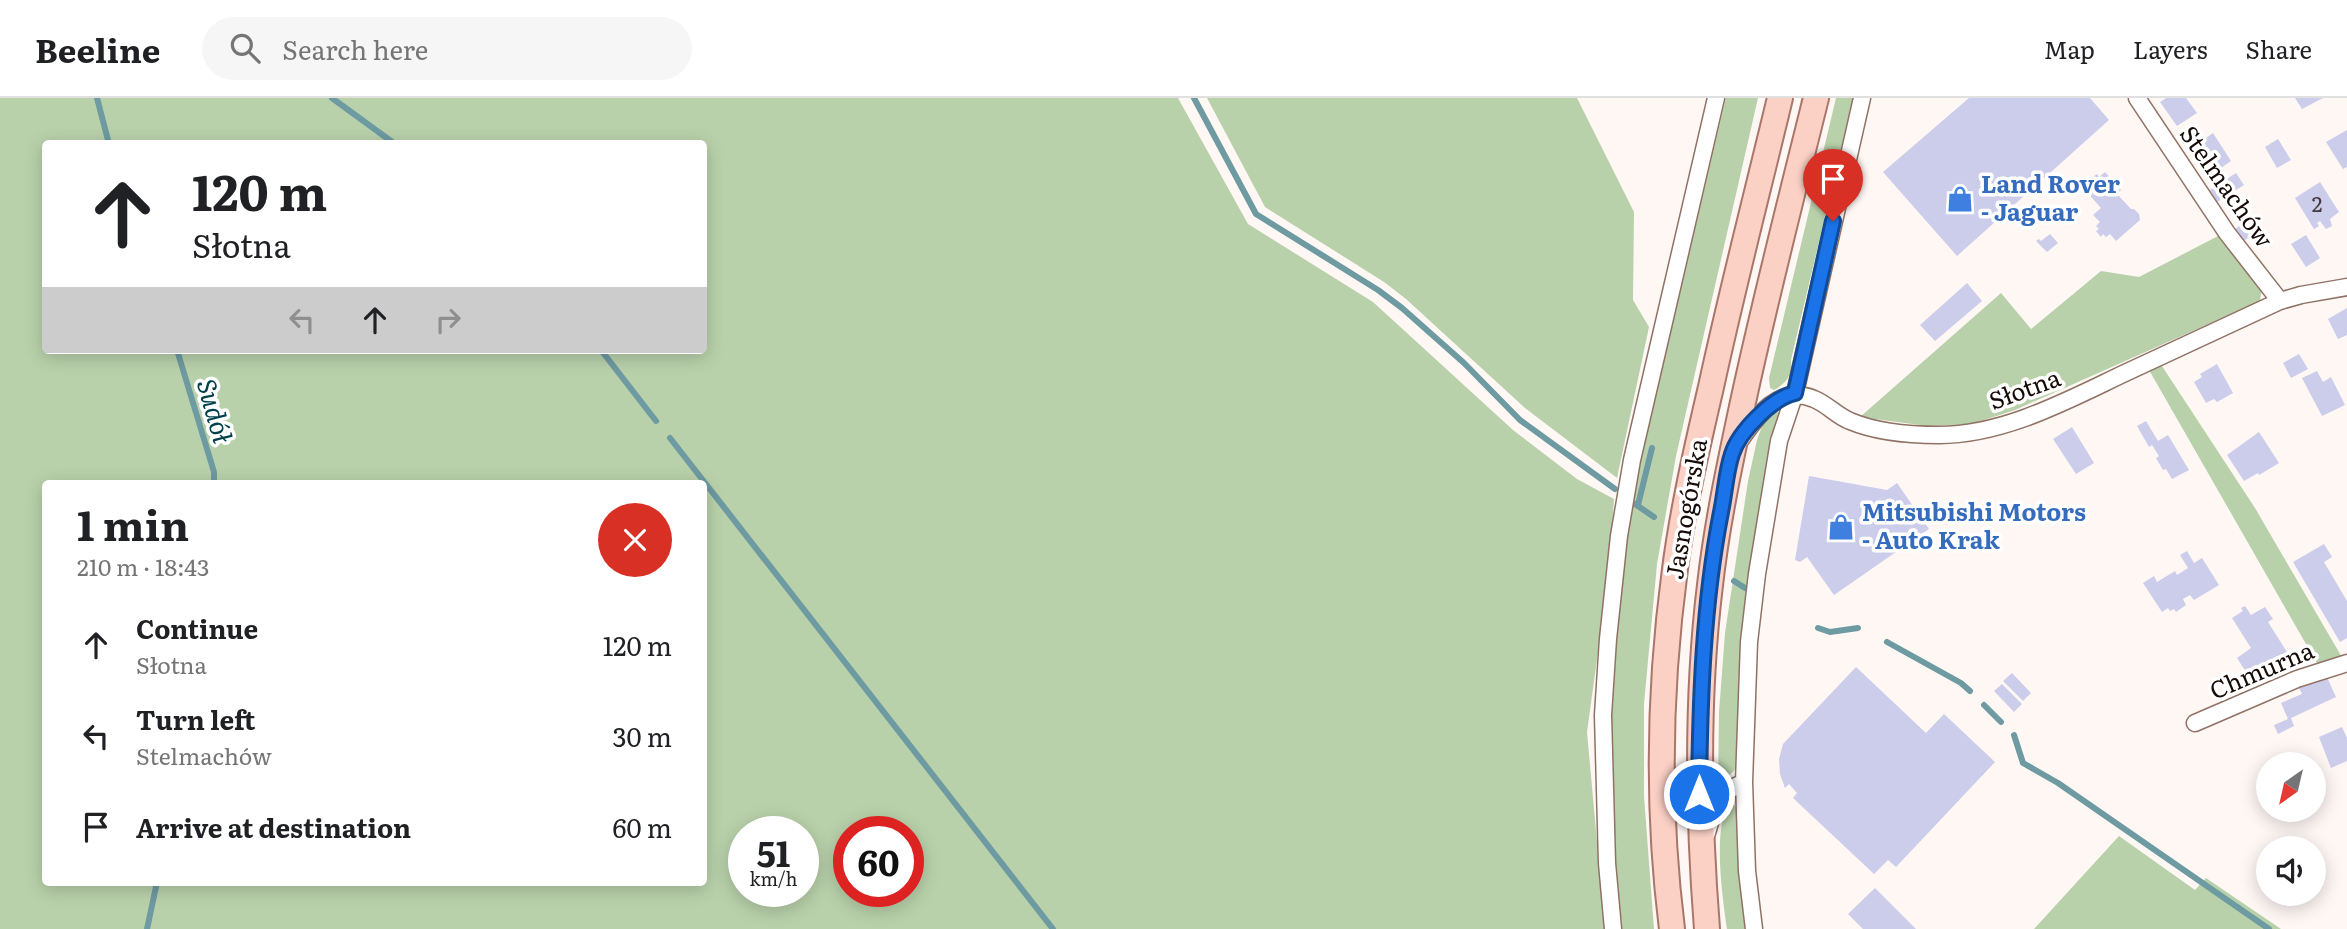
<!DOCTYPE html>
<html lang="en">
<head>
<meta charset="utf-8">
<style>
  :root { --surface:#fff; --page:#f6f6f6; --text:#202124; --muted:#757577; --line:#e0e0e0 }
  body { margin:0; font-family:Literata,serif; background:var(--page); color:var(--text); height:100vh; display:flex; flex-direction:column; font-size:26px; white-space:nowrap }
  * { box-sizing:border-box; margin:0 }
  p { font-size:23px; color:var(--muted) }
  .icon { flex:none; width:38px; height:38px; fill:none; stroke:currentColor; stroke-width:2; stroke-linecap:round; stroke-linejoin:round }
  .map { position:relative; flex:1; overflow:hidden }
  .panel { position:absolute; left:42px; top:382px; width:665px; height:406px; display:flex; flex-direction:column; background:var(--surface); border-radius:7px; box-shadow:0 4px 18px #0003 }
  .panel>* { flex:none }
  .guide { position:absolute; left:42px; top:42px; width:665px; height:214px; border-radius:7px; box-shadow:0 4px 18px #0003; background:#fff; color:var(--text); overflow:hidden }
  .needle { width:46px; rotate:214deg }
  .buttons { position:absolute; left:2256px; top:654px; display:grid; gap:14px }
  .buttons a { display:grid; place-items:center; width:70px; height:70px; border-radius:50%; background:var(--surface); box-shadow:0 4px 18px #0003; font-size:35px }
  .speed { position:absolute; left:728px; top:718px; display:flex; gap:14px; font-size:35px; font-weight:700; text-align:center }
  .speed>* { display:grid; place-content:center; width:91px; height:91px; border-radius:50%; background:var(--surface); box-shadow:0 4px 18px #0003; line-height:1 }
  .speed small { font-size:18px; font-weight:400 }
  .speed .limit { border:10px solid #d22; background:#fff; color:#111 }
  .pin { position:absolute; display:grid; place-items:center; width:60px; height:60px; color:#fff; margin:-72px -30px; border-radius:50% 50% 50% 0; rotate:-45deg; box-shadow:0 0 7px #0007 }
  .pin .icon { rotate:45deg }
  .me { position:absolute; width:77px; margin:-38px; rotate:0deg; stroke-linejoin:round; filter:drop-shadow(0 0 5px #0008) }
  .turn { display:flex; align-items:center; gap:24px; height:147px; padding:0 35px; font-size:32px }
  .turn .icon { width:91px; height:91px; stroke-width:2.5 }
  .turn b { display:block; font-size:49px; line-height:60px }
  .lanes { display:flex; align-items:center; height:66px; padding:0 35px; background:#0003; justify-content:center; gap:35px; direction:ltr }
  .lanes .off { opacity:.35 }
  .round { display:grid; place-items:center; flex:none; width:74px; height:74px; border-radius:37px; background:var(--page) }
  .headline { display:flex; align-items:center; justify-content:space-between; height:119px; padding:0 35px }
  h1 { font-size:42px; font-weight:700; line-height:52px }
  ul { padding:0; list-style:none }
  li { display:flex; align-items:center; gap:21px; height:91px; padding:0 35px }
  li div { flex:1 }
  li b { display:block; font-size:26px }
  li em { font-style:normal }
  header { display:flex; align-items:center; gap:42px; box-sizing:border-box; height:98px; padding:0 35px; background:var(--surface); border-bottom:2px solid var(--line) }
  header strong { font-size:33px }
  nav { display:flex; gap:38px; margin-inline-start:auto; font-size:24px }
  .search { width:490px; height:63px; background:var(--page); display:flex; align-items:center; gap:18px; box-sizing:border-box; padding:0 24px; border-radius:38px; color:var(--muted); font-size:26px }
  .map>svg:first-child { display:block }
  .green { fill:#b9d1ab; fill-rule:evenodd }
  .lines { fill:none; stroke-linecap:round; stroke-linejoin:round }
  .stream { stroke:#6e9aa2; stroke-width:6 }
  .building { fill:#cccceb }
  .street-casing { stroke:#907265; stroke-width:19 }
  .primary-casing { stroke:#a97669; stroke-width:28 }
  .street { stroke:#fff; stroke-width:16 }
  .primary { stroke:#fbd0c5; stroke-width:24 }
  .route-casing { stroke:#114b97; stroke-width:18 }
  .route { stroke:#1a73e8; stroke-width:12 }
  .labels { text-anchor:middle; stroke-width:7; stroke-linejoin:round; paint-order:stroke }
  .number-label { font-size:21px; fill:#433a3f }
  .shop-label { font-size:24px; font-weight:bold; fill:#366cbe; stroke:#fff; text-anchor:start }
  .street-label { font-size:24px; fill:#150a06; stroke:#fff }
  .water-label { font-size:26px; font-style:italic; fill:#00414b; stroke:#fff }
</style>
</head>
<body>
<header>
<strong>Beeline</strong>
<div class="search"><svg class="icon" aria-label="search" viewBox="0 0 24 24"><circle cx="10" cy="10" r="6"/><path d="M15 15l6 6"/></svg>Search here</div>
<nav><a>Map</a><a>Layers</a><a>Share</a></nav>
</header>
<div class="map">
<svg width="2347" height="831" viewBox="0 0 2347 831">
  <rect width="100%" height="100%" fill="#fef7f4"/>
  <!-- green -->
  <path class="green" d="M 0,0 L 1178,0 L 1248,126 L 1373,204 L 1513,332 L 1577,381 L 1614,401 L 1609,474 L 1587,634 L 1605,831 L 0,831 ZM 46,46 L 704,46 L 704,252 L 46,252 ZM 46,385 L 704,385 L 704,784 L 46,784 ZM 744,733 L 803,733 L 803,793 L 744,793 ZM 849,733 L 908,733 L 908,793 L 849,793 Z
    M 1207,0 L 1577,0 L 1634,114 L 1633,202 L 1649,229 L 1617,380 L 1525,310 L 1406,201 L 1384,184 L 1265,109 Z
    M 1726,0 L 1758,0 L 1676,358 L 1657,466 L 1644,606 L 1644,698 L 1654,831 L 1620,831 L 1610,705 L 1610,591 L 1627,432 L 1640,362 Z
    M 1836,0 L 1853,0 L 1791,262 C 1792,277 1788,284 1774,292 L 1770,290 L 1769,280 Z
    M 2220,137 L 2262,190 L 2260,203 L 2015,312 L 1972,326 L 1927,328 L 1860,319 L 2001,195 L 2031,231 L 2101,173 L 2139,179 Z
    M 2160,265 L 2255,410 L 2343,561 L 2318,567 L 2149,272 Z
    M 1780,314 C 1751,431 1737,546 1737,667 L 1734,673 L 1718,686 L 1719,614 L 1725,535 L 1748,383 L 1757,342 L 1765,320 L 1771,315 Z
    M 1729,707 L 1734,707 L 1737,711 L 1738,759 L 1747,831 L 1727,831 C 1723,803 1712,729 1729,707 Z
    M 2119,738 L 2195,792 L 2206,780 L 2281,831 L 2034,831 Z"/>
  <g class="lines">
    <!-- stream -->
    <path class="stream" d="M 97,0 L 109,46
      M 332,0 L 395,46
      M 1194,0 L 1256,116 L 1378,192 L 1402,210 L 1464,265 L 1520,322 L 1615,391
      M 177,252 L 214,374 L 214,385
      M 601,252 L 656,323
      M 670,340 L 1053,831
      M 1635,406 L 1654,419
      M 1638,407 L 1652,350
      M 1734,483 L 1745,490
      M 1818,530 L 1830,534 L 1858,530
      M 1887,544 L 1961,585 L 1970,593
      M 1984,607 L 2001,624
      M 2014,637 L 2023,665 L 2058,685 L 2269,831
      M 147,831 L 157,784"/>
  </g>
  <!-- building -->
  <path class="building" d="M 1969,0 L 2090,0 L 2109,22 L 1957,158 L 1883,74 Z
    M 2166,0 L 2186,0 L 2197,15 L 2177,28 L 2160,4 Z
    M 2295,0 L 2323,0 L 2302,11 Z
    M 2347,32 L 2347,69 L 2343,71 L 2326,44 Z
    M 2213,35 L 2231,63 L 2211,77 L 2192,50 Z
    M 2278,41 L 2291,62 L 2277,70 L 2265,49 Z
    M 2105,74 L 2121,92 L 2117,96 L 2131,111 L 2134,111 L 2139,116 L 2140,122 L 2116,143 L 2110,136 L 2106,139 L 2103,136 L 2101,139 L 2096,133 L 2099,131 L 2096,128 L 2100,124 L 2093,117 L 2101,110 L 2085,92 L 2093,84 L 2090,81 L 2097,76 L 2099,79 Z
    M 2236,75 L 2244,87 L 2217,104 L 2210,92 Z
    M 2320,84 L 2339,114 L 2330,121 L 2332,128 L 2326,131 L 2320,123 L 2317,125 L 2319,128 L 2314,131 L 2295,100 Z
    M 2244,125 L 2252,137 L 2244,143 L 2235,131 Z
    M 2050,136 L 2058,145 L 2047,154 L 2036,143 L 2039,141 L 2041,143 Z
    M 2306,137 L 2320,160 L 2306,169 L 2291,146 Z
    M 1967,185 L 1982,203 L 1935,243 L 1920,227 Z
    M 2347,210 L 2347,237 L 2338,241 L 2328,221 Z
    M 2299,256 L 2308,271 L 2291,280 L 2283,265 Z
    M 2217,266 L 2233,295 L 2217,304 L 2214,301 L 2206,305 L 2194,284 L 2202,279 L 2200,276 Z
    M 2317,273 L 2323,284 L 2331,279 L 2345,307 L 2322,318 L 2302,280 Z
    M 2146,323 L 2158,343 L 2168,337 L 2189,372 L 2172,381 L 2166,371 L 2163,372 L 2156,360 L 2159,358 L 2152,347 L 2149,349 L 2137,328 Z
    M 2072,329 L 2094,365 L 2076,376 L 2053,341 Z
    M 2259,334 L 2279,365 L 2259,377 L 2258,375 L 2244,383 L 2227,357 Z
    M 1809,378 L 1887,392 L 1897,385 L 1929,431 L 1834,497 L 1807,459 L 1800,464 L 1795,462 Z
    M 2324,446 L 2332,459 L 2324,464 L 2347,503 L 2347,540 L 2340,544 L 2293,464 Z
    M 2187,453 L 2194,465 L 2202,460 L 2219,487 L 2194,502 L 2190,497 L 2183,501 L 2186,507 L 2176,514 L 2174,511 L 2170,513 L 2168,510 L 2162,514 L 2143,485 L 2154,478 L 2157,484 L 2175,473 L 2177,477 L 2188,470 L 2180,457 Z
    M 2245,508 L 2251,517 L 2265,509 L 2273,521 L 2268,524 L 2290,559 L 2258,579 L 2252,570 L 2246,574 L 2237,560 L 2251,550 L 2232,520 L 2243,513 L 2241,510 Z
    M 1856,569 L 1926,635 L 1944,616 L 1995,664 L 1896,769 L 1888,762 L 1874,776 L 1793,700 L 1797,695 L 1789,686 L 1785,690 L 1780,676 L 1779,661 L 1783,646 Z
    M 2012,575 L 2031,595 L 2023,603 L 2003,583 Z
    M 2326,577 L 2336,599 L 2291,620 L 2294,628 L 2278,636 L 2274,627 L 2288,621 L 2281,605 L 2302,596 L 2299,590 Z
    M 2002,586 L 2022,606 L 2014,614 L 1994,593 Z
    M 2342,629 L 2347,640 L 2347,663 L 2331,670 L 2319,639 Z
    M 1875,790 L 1916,831 L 1863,831 L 1848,816 Z"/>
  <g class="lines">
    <!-- street casing -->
    <g class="street-casing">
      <path id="street" d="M 2137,0 L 2227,135 L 2280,203
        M 1739,344 C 1757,318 1779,286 1814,301 C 1827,306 1837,318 1850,323 C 1876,334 1911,337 1939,337 C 2004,337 2068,302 2125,275 C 2177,251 2228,227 2280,203 L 2301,197 L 2347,189
        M 2195,625 L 2297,581 L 2347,565
        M 1707,735 C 1715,707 1717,696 1744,684
        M 1613,831 L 1607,765 L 1603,617 L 1608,541 L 1619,438 L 1632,362 L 1716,0
        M 1754,831 L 1747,773 L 1744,684 L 1749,544 L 1757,476 L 1779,343 L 1795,295 L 1862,0"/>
    </g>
    <!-- primary casing -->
    <g class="primary-casing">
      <path id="primary" d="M 1672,831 C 1657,712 1659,590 1675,471 C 1683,410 1697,349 1711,289 C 1732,192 1757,96 1780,0
        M 1707,831 C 1698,716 1696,602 1710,487 C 1717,425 1730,365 1743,304 C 1765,202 1791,101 1816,0"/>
    </g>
    <!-- street -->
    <use href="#street" class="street"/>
    <!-- primary -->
    <use href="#primary" class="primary"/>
  </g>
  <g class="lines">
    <!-- route casing -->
    <g class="route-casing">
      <path id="route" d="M 1699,696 C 1700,601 1703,507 1721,414 C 1725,395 1726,374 1732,356 C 1739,334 1772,300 1795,295 L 1833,123"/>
    </g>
    <!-- route -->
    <use href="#route" class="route"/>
  </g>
  <!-- icons -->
  <defs>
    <g id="shop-bare" transform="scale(2.1)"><path d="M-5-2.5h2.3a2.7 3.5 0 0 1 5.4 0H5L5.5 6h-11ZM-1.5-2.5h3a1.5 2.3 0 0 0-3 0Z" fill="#3f7fe0" stroke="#fff" stroke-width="2.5" paint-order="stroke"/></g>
  </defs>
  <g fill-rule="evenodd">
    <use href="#shop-bare" x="1960" y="101"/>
    <use href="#shop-bare" x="1841" y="429"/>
  </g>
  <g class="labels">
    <!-- number labels -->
    <g class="number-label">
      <text x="2317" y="114">2</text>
    </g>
    <!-- shop labels -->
    <g class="shop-label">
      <text x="1981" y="95">Land Rover<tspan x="1981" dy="28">- Jaguar</tspan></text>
      <text x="1862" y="423">Mitsubishi Motors<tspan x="1862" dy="28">- Auto Krak</tspan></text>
    </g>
    <!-- street labels -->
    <g class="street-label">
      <text transform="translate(2226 89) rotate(55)" y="8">Stelmachów</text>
      <text transform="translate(2025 292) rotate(-20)" y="8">Słotna</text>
      <text transform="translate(1687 411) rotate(-80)" y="8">Jasnogórska</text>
      <text transform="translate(2262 573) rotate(-23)" y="8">Chmurna</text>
    </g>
    <!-- water labels -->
    <g class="water-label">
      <text transform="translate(214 313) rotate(74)" y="9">Sudół</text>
    </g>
  </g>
</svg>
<div class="buttons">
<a><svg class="needle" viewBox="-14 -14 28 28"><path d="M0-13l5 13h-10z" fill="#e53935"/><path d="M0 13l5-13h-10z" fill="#757577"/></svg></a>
<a><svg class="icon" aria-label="sound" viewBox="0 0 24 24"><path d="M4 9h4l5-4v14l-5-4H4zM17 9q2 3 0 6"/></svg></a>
</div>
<div class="speed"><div>51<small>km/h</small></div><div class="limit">60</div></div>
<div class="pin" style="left:1833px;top:123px;background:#d93025"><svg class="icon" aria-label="arrive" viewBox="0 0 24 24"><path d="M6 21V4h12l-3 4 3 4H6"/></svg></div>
<svg class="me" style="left:1699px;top:696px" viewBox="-20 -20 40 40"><circle r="17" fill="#1a73e8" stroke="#fff" stroke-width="3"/><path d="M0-11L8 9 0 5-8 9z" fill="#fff"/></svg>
<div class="guide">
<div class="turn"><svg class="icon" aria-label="ahead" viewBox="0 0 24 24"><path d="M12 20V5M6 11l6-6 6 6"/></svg><div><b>120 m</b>Słotna</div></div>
<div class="lanes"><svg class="icon off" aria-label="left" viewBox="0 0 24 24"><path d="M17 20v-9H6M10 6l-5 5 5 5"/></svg><svg class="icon" aria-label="ahead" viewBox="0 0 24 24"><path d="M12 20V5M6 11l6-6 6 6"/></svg><svg class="icon off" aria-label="right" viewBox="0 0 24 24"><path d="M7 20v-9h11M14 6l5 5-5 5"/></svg></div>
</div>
<section class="panel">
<div class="headline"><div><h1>1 min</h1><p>210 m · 18:43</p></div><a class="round" style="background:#d93025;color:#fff"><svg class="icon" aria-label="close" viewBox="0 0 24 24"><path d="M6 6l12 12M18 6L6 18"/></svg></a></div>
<ul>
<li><svg class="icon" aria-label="ahead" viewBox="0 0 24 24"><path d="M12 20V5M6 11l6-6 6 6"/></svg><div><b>Continue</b><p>Słotna</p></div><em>120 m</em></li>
<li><svg class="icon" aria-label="left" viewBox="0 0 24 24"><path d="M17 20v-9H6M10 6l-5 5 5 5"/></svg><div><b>Turn left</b><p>Stelmachów</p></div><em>30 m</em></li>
<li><svg class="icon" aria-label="arrive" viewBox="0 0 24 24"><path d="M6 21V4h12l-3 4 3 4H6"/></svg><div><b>Arrive at destination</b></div><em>60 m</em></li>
</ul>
</section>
</div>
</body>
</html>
